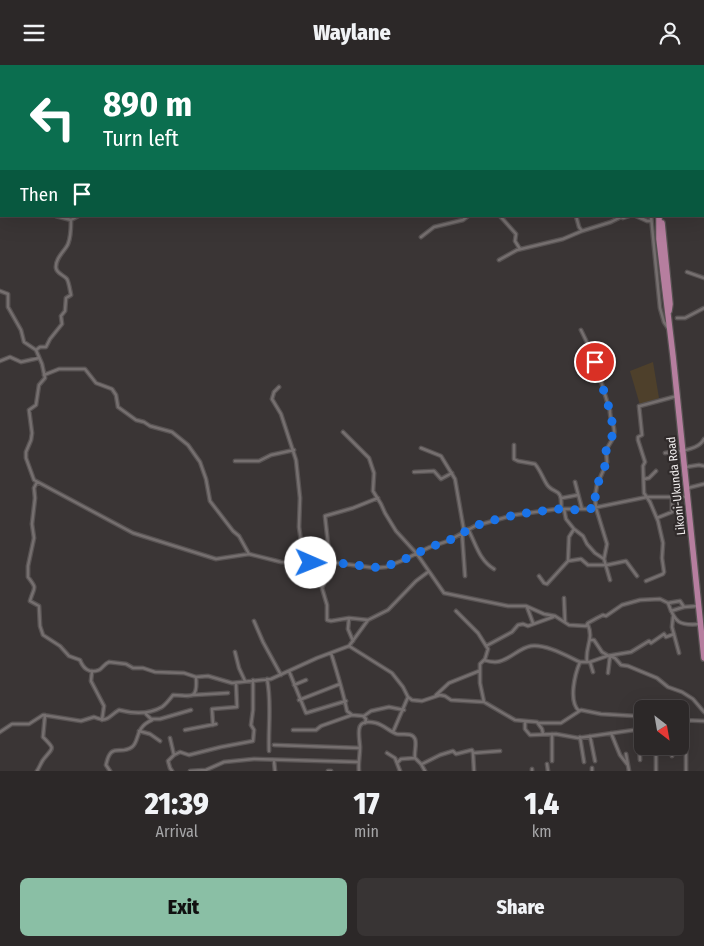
<!DOCTYPE html>
<html lang="en">
<head>
<meta charset="utf-8">
<style>
  :root { --surface:#2c2828; --page:#383434; --text:#f1f3f6; --muted:#a6a6a8; --line:#484445; --accent:#8abfa5 }
  body { margin:0; font-family:"Fira Sans Condensed",sans-serif; background:var(--page); color:var(--text); height:100vh; display:flex; flex-direction:column; font-size:19px; white-space:nowrap }
  * { box-sizing:border-box; margin:0 }
  p { font-size:16px; color:var(--muted) }
  .icon { flex:none; width:28px; height:28px; fill:none; stroke:currentColor; stroke-width:2; stroke-linecap:round; stroke-linejoin:round }
  .map { position:relative; height:706px; overflow:hidden }
  .side { display:flex; flex-direction:column; background:var(--surface); flex:1 }
  .side>* { flex:none }
  .guide { position:absolute; left:0px; top:0px; width:705px; height:152px; box-shadow:0 5px 20px #0002,0 0 0 1px var(--line); background:#0b6e4f; color:#fff; overflow:hidden }
  .needle { width:32px; rotate:149deg }
  .tools { position:absolute; left:634px; top:635px; display:grid; gap:10px }
  .tools a { display:grid; place-items:center; width:55px; height:55px; border-radius:8px; background:var(--surface); box-shadow:0 5px 20px #0002,0 0 0 1px var(--line); font-size:25px }
  .pin { position:absolute; display:grid; place-items:center; width:42px; height:42px; color:#fff; margin:-21px; border:2px solid #fff; border-radius:50%; box-shadow:0 1px 5px #0007 }
  .me { position:absolute; width:55px; margin:-28px; rotate:91deg; stroke-linejoin:round; filter:drop-shadow(0 0 4px #0008) }
  .turn { display:flex; align-items:center; gap:18px; height:105px; padding:0 20px; font-size:22px }
  .turn .icon { width:65px; height:65px; stroke-width:2.5 }
  .turn b { display:block; font-size:35px; line-height:42px }
  .then { display:flex; align-items:center; height:48px; padding:0 20px; background:#0003; gap:10px; font-size:19px }
  .eta { display:flex; justify-content:space-evenly; align-items:center; height:85px; text-align:center }
  .eta b { font-size:30px; font-weight:800; line-height:35px }
  .button { display:flex; gap:10px; margin-top:auto; padding:10px 20px }
  .button a { flex:1; height:58px; border-radius:8px; background:var(--accent); color:#111; font-size:20px; font-weight:800; line-height:58px; text-align:center }
  .button a+a { background:var(--page); color:var(--text) }
  header { display:flex; justify-content:space-between; align-items:center; height:65px; padding:0 20px; background:var(--surface); font-size:22px; font-weight:800 }
  .map>svg:first-child { display:block }
  .green { fill:#4e402b }
  .lines { fill:none; stroke-linecap:round; stroke-linejoin:round }
  .minor-casing { stroke:#575252; stroke-width:5 }
  .trunk-casing { stroke:#575252; stroke-width:8 }
  .minor { stroke:#756f6f; stroke-width:2.5 }
  .trunk { stroke:#b67e9f; stroke-width:5.5 }
  .route { stroke:#1a73e8; stroke-width:9; stroke-dasharray:0 16.2 }
  .labels { text-anchor:middle; stroke-width:4.5; stroke-linejoin:round; paint-order:stroke }
  .street-label { font-size:12px; fill:#f0eded; stroke:#302b2b }
</style>
</head>
<body>
<header><svg class="icon" aria-label="menu" viewBox="0 0 24 24"><path d="M4 6h16M4 12h16M4 18h16"/></svg>Waylane<svg class="icon" aria-label="person" viewBox="0 0 24 24"><circle cx="12" cy="8" r="4"/><path d="M4 21q1-7 8-7t8 7"/></svg></header>
<div class="map">
<svg width="704" height="706" viewBox="0 0 704 706">
  <rect width="100%" height="100%" fill="#3a3535"/>
  <!-- green -->
  <path class="green" d="M 653,297 L 659,333 L 640,340 L 630,306 Z"/>
  <g class="lines">
    <!-- minor casing -->
    <g class="minor-casing">
      <path id="minor" d="M 236,0 L 236,1
        M 636,0 L 636,1
        M 0,77 L 1,78
        M 704,88 L 704,86
        M 56,151 L 71,155
        M 78,151 L 71,155 C 71,162 71,172 68,179 C 65,186 55,193 56,203 C 57,209 64,210 67,214 C 69,218 70,225 71,230 L 66,233 L 65,246 L 61,251 L 62,259 L 50,274 L 46,282 L 40,282 L 36,285 L 42,299 L 45,313 L 39,320 L 36,340 L 29,345 L 32,368 L 31,375 L 26,387 L 26,393 L 34,415 L 133,468 L 216,494 L 249,489 L 281,497 L 304,498 L 330,497 L 375,503 L 386,502 L 401,496 L 430,482 L 448,476 L 475,461 L 514,450 L 557,444 L 588,444 L 647,432 L 687,432
        M 500,151 L 516,169 L 515,176 L 520,184
        M 576,151 L 579,162 L 582,166
        M 636,151 L 647,156 L 651,156
        M 651,151 L 660,243 L 664,257 L 668,263
        M 421,172 L 434,162 L 463,155 L 468,151
        M 499,195 L 517,185 L 563,174 L 582,166 L 611,157 L 621,152 L 623,153 L 629,151
        M 687,207 L 704,213
        M 0,226 L 8,229 L 8,242 L 21,265 L 24,277 L 36,285
        M 677,253 L 685,253 L 704,243
        M 581,265 L 593,290 L 610,346 C 609,354 616,361 614,369 L 612,371 L 612,375 L 606,385 L 607,397 L 597,420 L 595,432 L 596,443 L 607,479 L 604,494
        M 0,296 L 10,292 L 21,297 L 39,293
        M 44,310 L 59,304 L 85,304 L 96,318 L 112,324 L 116,330 L 118,342 L 136,355 L 144,357 L 150,361 L 172,367 L 188,380 L 200,397 L 206,414 L 210,436 L 233,466 L 239,471 L 249,489
        M 279,322 L 274,327 L 272,334 L 281,349 L 296,395 L 300,433 L 299,462 L 304,498
        M 639,341 L 642,370 L 638,372 L 638,375 L 645,397 L 643,401 L 644,428 L 650,437 L 658,456 L 663,478 L 662,493 L 664,507 L 663,509 L 646,516
        M 640,341 L 677,331
        M 343,367 L 369,393 L 374,408 L 373,426 L 381,439 L 385,448 L 396,466 L 417,489 L 444,528 L 508,541 L 526,541 L 544,549 L 555,551 L 569,560 L 586,561 L 588,558 L 597,553 L 603,550 L 606,551 L 622,540 L 640,535 L 660,534 L 668,538 L 680,536 L 684,542
        M 514,380 L 514,394 L 518,396 L 535,399 C 540,405 542,411 546,418 C 553,431 563,420 561,444
        M 421,383 L 441,391 L 455,414 L 464,466
        M 665,388 C 677,386 698,386 704,374
        M 235,396 L 259,396 L 271,390 L 294,385
        M 686,402 L 699,400 L 704,401
        M 414,407 L 434,406 L 441,414 L 452,408
        M 644,414 L 649,413 L 656,406
        M 37,417 L 34,423 L 35,433 L 32,459 L 34,473 L 28,501 L 28,512 C 38,525 34,521 30,536 L 39,541 L 40,561 L 43,570 L 60,581 L 69,591 L 80,595 C 83,603 89,609 99,605 C 103,603 104,599 109,597 L 126,599 L 133,603 L 143,603 L 155,607 L 184,608 L 196,612 L 208,611 L 232,618 L 271,614 L 317,593 L 349,581 L 368,555 L 388,545 L 416,516 L 428,507
        M 575,417 L 582,444
        M 688,423 L 704,419
        M 562,433 L 578,430
        M 564,444 L 566,454 L 574,464 L 583,471 L 587,479 L 595,488 L 604,494 L 610,515
        M 657,453 L 672,447 L 672,433
        M 468,464 C 476,479 479,495 494,504
        M 462,468 L 465,511
        M 568,496 L 581,494 L 588,500 L 607,500 L 626,496 L 637,511
        M 321,497 L 320,506 L 326,513 L 322,523 L 327,540 L 327,555 L 331,556 L 349,553 L 348,564 L 353,576
        M 330,497 L 325,451 L 353,443 L 378,433
        M 539,511 L 544,518 L 547,519 L 568,496 L 569,472 L 574,464
        M 564,533 L 565,557
        M 668,538 C 675,558 679,561 701,559
        M 527,542 L 533,558
        M 456,546 L 478,568 L 488,584 L 485,594 L 480,599 L 480,618 L 484,637
        M 671,546 L 684,542 L 698,541
        M 673,552 L 672,562 L 679,588
        M 349,553 L 368,555
        M 254,556 L 263,577 L 281,610
        M 590,575 L 594,575 L 602,587 L 607,590
        M 349,581 L 392,608 L 403,622 L 408,632 L 412,635 L 422,636 L 440,630 L 445,631 L 451,635 L 484,637 L 515,655 L 537,657 L 542,664 L 543,669
        M 486,581 L 512,567 L 518,560 L 523,559 L 528,561 L 553,552
        M 235,587 L 239,603 L 245,616
        M 331,588 C 337,607 343,627 347,646 L 352,650 L 363,651 L 366,654 L 365,658
        M 610,591 L 615,593 L 621,600 L 628,601 L 657,613 L 668,622 L 682,627 L 693,634 L 704,647
        M 484,595 C 487,596 491,597 495,597 C 508,597 518,583 531,581 C 546,579 567,591 580,597
        M 587,596 C 585,582 594,574 588,560
        M 92,606 L 91,616 L 104,641 L 102,655
        M 289,606 L 306,648 L 346,636
        M 593,607 L 590,597 L 607,591 L 631,587 L 649,576 L 651,578 L 664,569 L 666,572 L 674,569
        M 608,608 L 610,591
        M 267,614 C 272,637 268,662 269,686
        M 294,620 L 306,615
        M 193,630 L 228,628
        M 436,630 L 449,618 L 479,606
        M 299,635 L 340,619
        M 579,646 C 568,636 575,609 580,597 L 590,597
        M 364,651 L 371,646 L 389,642 L 404,645
        M 152,654 L 160,654 L 191,645
        M 680,655 L 704,656
        M 525,657 L 525,664 L 530,670 L 556,669 L 578,673 L 634,665 L 642,656
        M 538,658 L 561,658 L 581,645 L 601,649 L 636,651 L 642,656
        M 213,660 L 212,644 L 237,642 L 236,618
        M 185,665 L 216,659
        M 293,665 L 316,665 L 321,661 L 352,650
        M 139,666 L 150,669 L 160,676
        M 0,667 L 12,659 L 29,659 L 43,650 L 81,656 L 94,652 C 109,658 107,652 119,645 C 134,649 148,650 162,642 C 166,639 170,634 173,630 C 190,630 198,637 196,612
        M 393,667 L 408,632
        M 611,668 L 620,690 L 627,699
        M 552,669 L 552,696
        M 590,671 L 595,696
        M 580,672 L 584,697
        M 170,673 L 174,690 L 168,696 L 170,703 L 172,706
        M 274,680 L 360,683
        M 656,681 L 656,706
        M 671,681 L 672,691
        M 387,688 L 395,693 L 400,706
        M 473,688 L 474,706
        M 626,689 L 629,706
        M 174,690 L 180,687 L 189,690 L 221,682 L 253,676 L 254,665 L 251,660 L 253,645 L 253,615
        M 640,695 L 639,670 L 642,657
        M 274,696 L 275,706
        M 398,697 L 401,694 L 415,693
        M 422,699 L 440,690 L 453,686 L 456,689 L 472,685 L 473,688 L 500,686
        M 547,699 L 548,706
        M 592,703 L 592,706
        M 532,704 L 532,706
        M 37,706 C 39,703 41,698 43,695 C 53,682 56,685 43,672 L 45,650
        M 110,706 L 106,700 C 111,676 120,691 132,682 C 140,676 134,663 152,655 L 146,649
        M 190,706 L 206,705 L 224,697 L 254,694 L 358,697
        M 328,706 L 331,706
        M 359,706 C 358,698 360,691 360,682 C 359,668 354,653 376,658 C 384,660 390,667 397,669 C 403,670 412,667 415,674 C 417,679 414,687 415,693 L 421,699 L 425,706
        M 686,706 L 686,655"/>
    </g>
    <!-- trunk casing -->
    <g class="trunk-casing">
      <path id="trunk" d="M 641,0 L 641,1
        M 647,0 L 647,1
        M 704,57 L 704,56
        M 659,151 L 659,174 L 673,291 L 704,593
        M 662,158 L 670,239 L 669,246"/>
    </g>
    <!-- minor -->
    <use href="#minor" class="minor"/>
    <!-- trunk -->
    <use href="#trunk" class="trunk"/>
  </g>
  <g class="lines">
    <!-- route -->
    <path class="route" d="M 311,498 L 330,497 L 381,503 L 401,496 L 430,482 L 448,476 L 475,461 L 490,456 L 519,449 L 557,444 L 579,445 L 596,443 L 595,428 L 601,409 L 607,397 L 606,384 L 612,375 L 612,371 L 614,369 C 616,361 609,354 610,346 L 595,297"/>
  </g>
  <g class="labels">
    <!-- street labels -->
    <g class="street-label">
      <text transform="translate(676 421) rotate(-96)" y="4">Likoni-Ukunda Road</text>
    </g>
  </g>
</svg>
<div class="tools">
<a><svg class="needle" viewBox="-14 -14 28 28"><path d="M0-13l5 13h-10z" fill="#e53935"/><path d="M0 13l5-13h-10z" fill="#a6a6a8"/></svg></a>
</div>
<div class="pin" style="left:595px;top:297px;background:#d93025"><svg class="icon" aria-label="arrive" viewBox="0 0 24 24"><path d="M6 21V4h12l-3 4 3 4H6"/></svg></div>
<svg class="me" style="left:311px;top:498px" viewBox="-20 -20 40 40"><circle r="19" fill="#fff"/><path d="M0-13L10 11 0 6-10 11z" fill="#1a73e8"/></svg>
<div class="guide">
<div class="turn"><svg class="icon" aria-label="left" viewBox="0 0 24 24"><path d="M17 20v-9H6M10 6l-5 5 5 5"/></svg><div><b>890 m</b>Turn left</div></div>
<div class="then">Then<svg class="icon" aria-label="arrive" viewBox="0 0 24 24"><path d="M6 21V4h12l-3 4 3 4H6"/></svg></div>
</div>
</div>
<section class="side">
<div class="eta">
<div><b>21:39</b><p>Arrival</p></div>
<div><b>17</b><p>min</p></div>
<div><b>1.4</b><p>km</p></div>
</div>
<div class="button"><a>Exit</a><a>Share</a></div>
</section>
</body>
</html>
